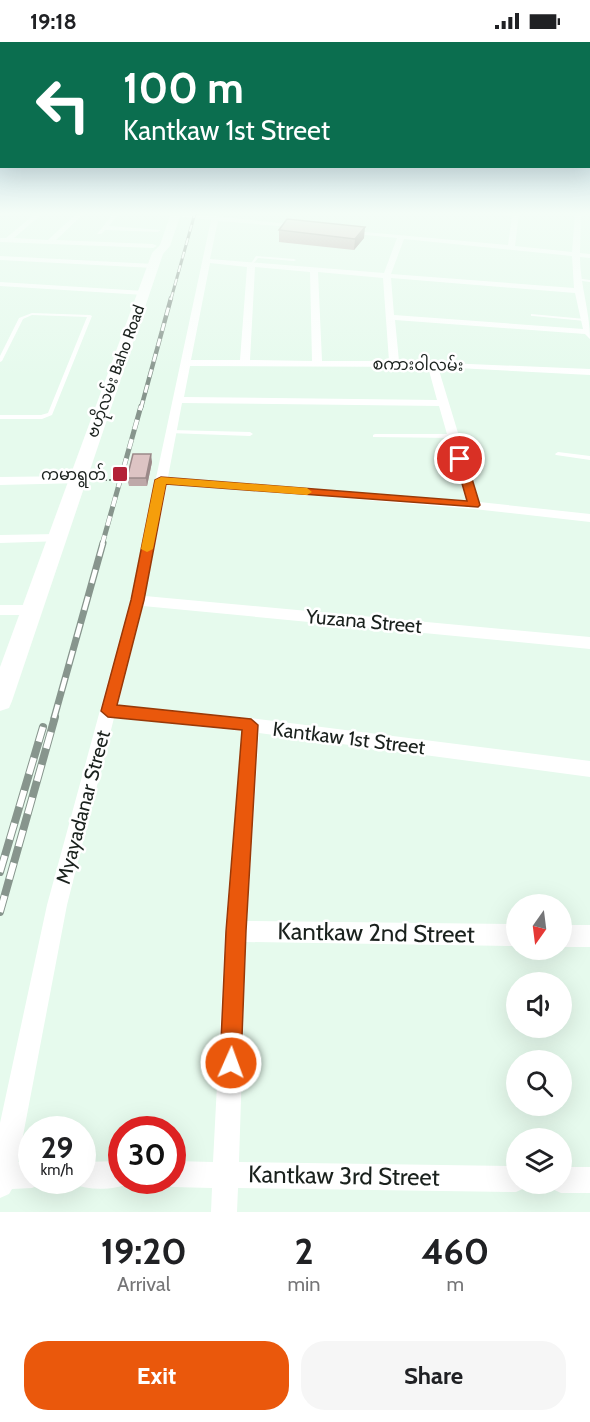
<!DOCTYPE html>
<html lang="en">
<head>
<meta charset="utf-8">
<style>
  :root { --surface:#fff; --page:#f6f6f6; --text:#202124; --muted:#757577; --accent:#ea580c }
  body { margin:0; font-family:Cabin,"Noto Sans Myanmar",sans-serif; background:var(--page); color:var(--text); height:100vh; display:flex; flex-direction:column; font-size:22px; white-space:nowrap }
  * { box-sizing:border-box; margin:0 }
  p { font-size:20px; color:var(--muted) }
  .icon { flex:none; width:33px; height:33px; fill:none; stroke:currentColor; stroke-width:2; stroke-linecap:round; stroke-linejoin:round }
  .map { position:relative; height:1170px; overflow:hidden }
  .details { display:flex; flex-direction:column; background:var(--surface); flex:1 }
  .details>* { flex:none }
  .guide { position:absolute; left:0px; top:0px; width:591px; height:126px; box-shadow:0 6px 24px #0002; background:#0b6e4f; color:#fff; overflow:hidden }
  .needle { width:39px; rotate:194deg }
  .fabs { position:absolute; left:506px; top:852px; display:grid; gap:12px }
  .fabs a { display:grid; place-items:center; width:66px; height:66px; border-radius:50%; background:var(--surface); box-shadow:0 6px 24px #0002; font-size:30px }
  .speed { position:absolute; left:18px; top:1074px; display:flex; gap:12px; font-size:30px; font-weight:700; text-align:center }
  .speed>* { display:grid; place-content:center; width:78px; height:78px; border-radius:50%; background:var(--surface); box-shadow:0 6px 24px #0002; line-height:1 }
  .speed small { font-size:15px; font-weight:400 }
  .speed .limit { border:9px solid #d22; background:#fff; color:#111 }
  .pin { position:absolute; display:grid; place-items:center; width:51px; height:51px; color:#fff; margin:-26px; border:3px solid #fff; border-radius:50%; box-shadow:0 2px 6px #0007 }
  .me { position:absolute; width:66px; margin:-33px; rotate:2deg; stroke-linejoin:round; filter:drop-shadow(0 0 4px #0008) }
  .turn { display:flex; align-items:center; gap:21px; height:126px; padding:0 24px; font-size:27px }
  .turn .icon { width:78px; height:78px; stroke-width:2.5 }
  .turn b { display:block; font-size:42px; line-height:51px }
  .eta { display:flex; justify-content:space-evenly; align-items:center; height:102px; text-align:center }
  .eta b { font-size:36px; font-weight:700; line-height:42px }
  .action { display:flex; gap:12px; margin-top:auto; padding:12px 24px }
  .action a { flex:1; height:69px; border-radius:24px; background:var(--accent); color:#fff; font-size:24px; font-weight:700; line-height:69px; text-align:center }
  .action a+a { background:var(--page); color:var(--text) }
  .status { display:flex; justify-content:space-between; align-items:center; height:42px; padding:0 30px; background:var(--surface); direction:ltr }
  .status svg { height:16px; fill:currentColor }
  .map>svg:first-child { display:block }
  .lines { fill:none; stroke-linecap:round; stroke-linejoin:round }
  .path { stroke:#7a877f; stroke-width:2; stroke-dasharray:2 2; stroke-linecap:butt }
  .service { fill:#fff; fill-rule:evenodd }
  .minor { fill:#fff; fill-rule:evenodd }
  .secondary { fill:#fff; fill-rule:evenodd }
  .rail-far4-casing { stroke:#87958d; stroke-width:3 }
  .rail-far3-casing { stroke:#87958d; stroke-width:4.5 }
  .rail-far2-casing { stroke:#87958d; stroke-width:5 }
  .rail-far1-casing { stroke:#87958d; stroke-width:7 }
  .rail-casing { stroke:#87958d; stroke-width:8 }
  .rail-far4 { stroke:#fff; stroke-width:2; stroke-dasharray:7; stroke-linecap:butt }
  .rail-far3 { stroke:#fff; stroke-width:3; stroke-dasharray:8; stroke-linecap:butt }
  .rail-far2 { stroke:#fff; stroke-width:4; stroke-dasharray:10; stroke-linecap:butt }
  .rail-far1 { stroke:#fff; stroke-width:4.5; stroke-dasharray:14; stroke-linecap:butt }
  .rail { stroke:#fff; stroke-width:6; stroke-dasharray:17; stroke-linecap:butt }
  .wall { fill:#bea9a9 }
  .shaded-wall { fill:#9b8989 }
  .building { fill:#ddc4c4; stroke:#9b8989; stroke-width:1.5 }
  .route { fill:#ea580c; stroke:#983908; stroke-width:1.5 }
  .slow { fill:#f59e0b }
  .poi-dot { fill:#b32137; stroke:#fff; stroke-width:2 }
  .labels { text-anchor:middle; stroke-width:5; stroke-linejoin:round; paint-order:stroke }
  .far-street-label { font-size:16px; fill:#1a211d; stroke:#fff }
  .far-poi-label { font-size:16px; fill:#1a211d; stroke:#fff; text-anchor:end }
  .street-label { font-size:20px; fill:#1a211d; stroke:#fff }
  .near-street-label { font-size:24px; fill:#1a211d; stroke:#fff }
</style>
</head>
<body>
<div class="status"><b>19:18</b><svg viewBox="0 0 49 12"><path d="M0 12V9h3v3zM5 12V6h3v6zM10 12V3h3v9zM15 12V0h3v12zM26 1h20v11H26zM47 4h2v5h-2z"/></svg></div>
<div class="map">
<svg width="590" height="1170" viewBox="0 0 590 1170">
  <rect width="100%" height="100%" fill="#e6faed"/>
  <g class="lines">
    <!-- path -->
    <path class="path" d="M 97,438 L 129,438"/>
    <!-- service -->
    <path class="service" d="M 256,214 L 294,217 L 296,218 L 294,219 L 258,216 L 252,223 L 250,223 Z
      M 575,236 L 590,238 L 590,240 L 575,238 Z
      M 32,271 L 90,273 L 92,274 L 52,373 L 42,377 L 0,377 L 0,373 L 41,373 L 48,371 L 87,275 L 32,273 L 23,277 L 2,319 L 0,320 L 0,314 L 19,276 Z
      M 531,272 L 585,277 L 587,278 L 585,279 L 533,274 L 531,274 Z
      M 171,388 L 250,390 L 253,392 L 250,394 L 169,391 L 169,389 Z
      M 375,392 L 454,392 L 457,394 L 454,396 L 373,395 L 373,393 Z
      M 558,410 L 590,414 L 590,418 L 556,413 L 555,412 Z"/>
    <!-- minor -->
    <path class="minor" d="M 0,171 L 14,171 L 0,174 Z
      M 36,171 L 43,171 L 14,196 L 48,198 L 77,171 L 84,171 L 56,198 L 153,202 L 157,204 L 153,206 L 0,200 L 0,196 L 6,196 Z
      M 114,171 L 120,171 L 109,184 L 161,188 L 158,190 L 105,188 L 101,192 L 97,192 Z
      M 152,171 L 215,174 L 307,184 L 304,186 L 218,179 L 210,217 L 384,231 L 397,196 L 345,191 L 343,188 L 508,203 L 512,174 L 494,171 L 519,171 L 515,204 L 572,210 L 575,171 L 581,171 L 580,211 L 590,212 L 590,216 L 580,215 C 580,243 590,269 590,297 L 585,292 L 395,278 L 399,319 L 590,327 L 590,333 L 438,325 L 479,460 L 590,472 L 590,480 L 474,467 L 167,442 L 145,554 L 590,595 L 590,607 L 143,564 L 118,663 L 251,676 L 590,719 L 590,735 L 259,691 L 247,879 L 516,882 L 516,904 L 246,900 L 239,1120 L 516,1124 L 516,1142 L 527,1142 L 525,1146 L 516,1150 L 238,1146 L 237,1170 L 211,1170 L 212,1146 L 172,1145 L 163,1141 L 162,1138 L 172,1138 L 172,1119 L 213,1120 L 225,889 L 242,689 L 114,676 L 67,863 L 18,1120 L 32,1120 L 32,1138 L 43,1138 L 41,1142 L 32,1146 L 12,1147 L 9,1152 L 0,1156 L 0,1081 L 47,863 L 130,558 L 211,178 ZM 404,197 L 572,214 L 574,246 L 391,232 ZM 210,221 L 247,225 L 240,318 L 191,318 ZM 255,225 L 310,230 L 312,319 L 250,318 ZM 318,230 L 383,236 L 389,319 L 322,319 ZM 391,236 L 575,251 L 583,287 L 394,273 ZM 190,324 L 428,325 L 437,358 L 184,355 ZM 182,361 L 439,364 L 466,459 L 168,435 Z
      M 0,214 L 154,222 L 158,224 L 154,226 L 0,218 Z
      M 0,240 L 144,249 L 148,251 L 144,253 L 0,244 Z
      M 78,434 L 84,438 L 82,441 L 0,443 L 0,435 Z
      M 58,492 L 63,493 L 65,496 L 63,499 L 0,501 L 0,493 Z
      M 0,563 L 32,563 L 39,568 L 32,573 L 0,573 Z
      M 561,883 L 590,883 L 590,905 L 561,905 Z
      M 122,1119 L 122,1138 L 132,1138 L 131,1141 C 115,1148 89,1149 73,1142 L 71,1138 L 82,1138 L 82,1120 Z
      M 561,1125 L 590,1125 L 590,1151 L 561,1151 L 552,1147 L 549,1142 L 561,1142 Z"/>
    <!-- secondary -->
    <path class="secondary" d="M 171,171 L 181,171 L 170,204 L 163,212 L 12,659 L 9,666 L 0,669 L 0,625 L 152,211 L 160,203 Z"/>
    <!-- rail-far4 casing -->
    <g class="rail-far4-casing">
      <path id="rail-far4" d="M 171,257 L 195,171"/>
    </g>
    <!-- rail-far3 casing -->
    <g class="rail-far3-casing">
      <path id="rail-far3" d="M 141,366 L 171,256"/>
    </g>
    <!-- rail-far2 casing -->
    <g class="rail-far2-casing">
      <path id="rail-far2" d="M 102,503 L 141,364"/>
    </g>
    <!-- rail-far1 casing -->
    <g class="rail-far1-casing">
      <path id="rail-far1" d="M 54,676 L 103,501"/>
    </g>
    <!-- rail casing -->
    <g class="rail-casing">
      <path id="rail" d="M 0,830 L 43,685
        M 0,870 L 55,675"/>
    </g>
    <!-- rail-far4 -->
    <use href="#rail-far4" class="rail-far4"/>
    <!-- rail-far3 -->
    <use href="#rail-far3" class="rail-far3"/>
    <!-- rail-far2 -->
    <use href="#rail-far2" class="rail-far2"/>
    <!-- rail-far1 -->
    <use href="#rail-far1" class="rail-far1"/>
    <!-- rail -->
    <use href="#rail" class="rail"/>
  </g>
  <!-- wall -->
  <path class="wall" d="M 279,188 L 364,196 L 354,208 L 279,200 Z
    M 152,420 L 147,444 L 129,444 L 127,436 Z"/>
  <!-- shaded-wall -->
  <path class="shaded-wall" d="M 365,185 L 364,196 L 354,208 L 355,197 Z
    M 151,412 L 152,420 L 147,444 L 146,436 Z"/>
  <!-- building -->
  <path class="building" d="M 287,177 L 365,185 L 355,197 L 279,188 Z
    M 133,412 L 151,412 L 146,436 L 127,436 Z"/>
  <!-- sky -->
  <linearGradient id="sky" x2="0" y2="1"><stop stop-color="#84b0c8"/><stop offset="0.51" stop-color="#f4fdf7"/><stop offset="1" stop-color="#f4fdf7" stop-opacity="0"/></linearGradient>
  <rect width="590" height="335" fill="url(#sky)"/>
  <!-- route -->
  <path class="route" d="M 460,414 L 466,417 L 480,463 L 478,465 L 166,442 L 144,558 L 117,663 L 251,677 L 258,683 L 246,889 L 241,1021 L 238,1029 L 231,1032 L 223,1029 L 220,1021 L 226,889 L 242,688 L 108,675 L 101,669 L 131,558 L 155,438 L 161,435 L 467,459 L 455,417 Z"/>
  <!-- slow -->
  <path class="slow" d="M 161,435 L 307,446 L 312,450 L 307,453 L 166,442 L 153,507 L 147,510 L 141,507 L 155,438 Z"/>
  <!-- markers -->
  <rect class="poi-dot" x="112" y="424" width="16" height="16" rx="3"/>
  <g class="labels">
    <!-- far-street labels -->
    <g class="far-street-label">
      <text transform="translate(418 322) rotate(1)" y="6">စကား၀ါလမ်း</text>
      <text transform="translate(115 329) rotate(-70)" y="6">ဗဟိုလမ်း Baho Road</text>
    </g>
    <!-- far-poi labels -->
    <g class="far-poi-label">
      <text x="106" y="438">ကမာရွတ်</text>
    </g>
    <!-- street labels -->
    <g class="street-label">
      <text transform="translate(364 579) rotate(5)" y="7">Yuzana Street</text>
      <text transform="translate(349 696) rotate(7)" y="7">Kantkaw 1st Street</text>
      <text transform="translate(83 765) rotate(-75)" y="7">Myayadanar Street</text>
    </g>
    <!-- near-street labels -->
    <g class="near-street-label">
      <text transform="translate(376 891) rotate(1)" y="8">Kantkaw 2nd Street</text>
      <text transform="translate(344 1134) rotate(1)" y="8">Kantkaw 3rd Street</text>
    </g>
  </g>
</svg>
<div class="fabs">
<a><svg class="needle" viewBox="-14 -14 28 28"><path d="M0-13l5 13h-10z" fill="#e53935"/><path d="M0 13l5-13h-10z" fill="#757577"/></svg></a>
<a><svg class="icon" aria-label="sound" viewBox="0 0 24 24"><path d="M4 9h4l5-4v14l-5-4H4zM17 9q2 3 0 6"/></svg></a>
<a><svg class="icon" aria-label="search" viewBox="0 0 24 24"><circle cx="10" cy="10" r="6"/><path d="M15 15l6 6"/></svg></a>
<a><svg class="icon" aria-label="layers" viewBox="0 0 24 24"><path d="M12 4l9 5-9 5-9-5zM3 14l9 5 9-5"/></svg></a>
</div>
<div class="speed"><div>29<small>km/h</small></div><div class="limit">30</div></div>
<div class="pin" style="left:460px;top:417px;background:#d93025"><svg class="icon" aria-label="arrive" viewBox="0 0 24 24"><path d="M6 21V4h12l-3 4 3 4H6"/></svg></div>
<svg class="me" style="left:231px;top:1021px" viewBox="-20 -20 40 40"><circle r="17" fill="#ea580c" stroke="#fff" stroke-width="3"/><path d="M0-11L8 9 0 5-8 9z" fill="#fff"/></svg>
<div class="guide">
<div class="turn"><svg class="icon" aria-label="left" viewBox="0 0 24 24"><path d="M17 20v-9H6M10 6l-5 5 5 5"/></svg><div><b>100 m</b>Kantkaw 1st Street</div></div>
</div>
</div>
<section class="details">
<div class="eta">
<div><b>19:20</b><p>Arrival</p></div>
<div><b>2</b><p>min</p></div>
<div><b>460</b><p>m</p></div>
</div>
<div class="action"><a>Exit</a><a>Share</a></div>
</section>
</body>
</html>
